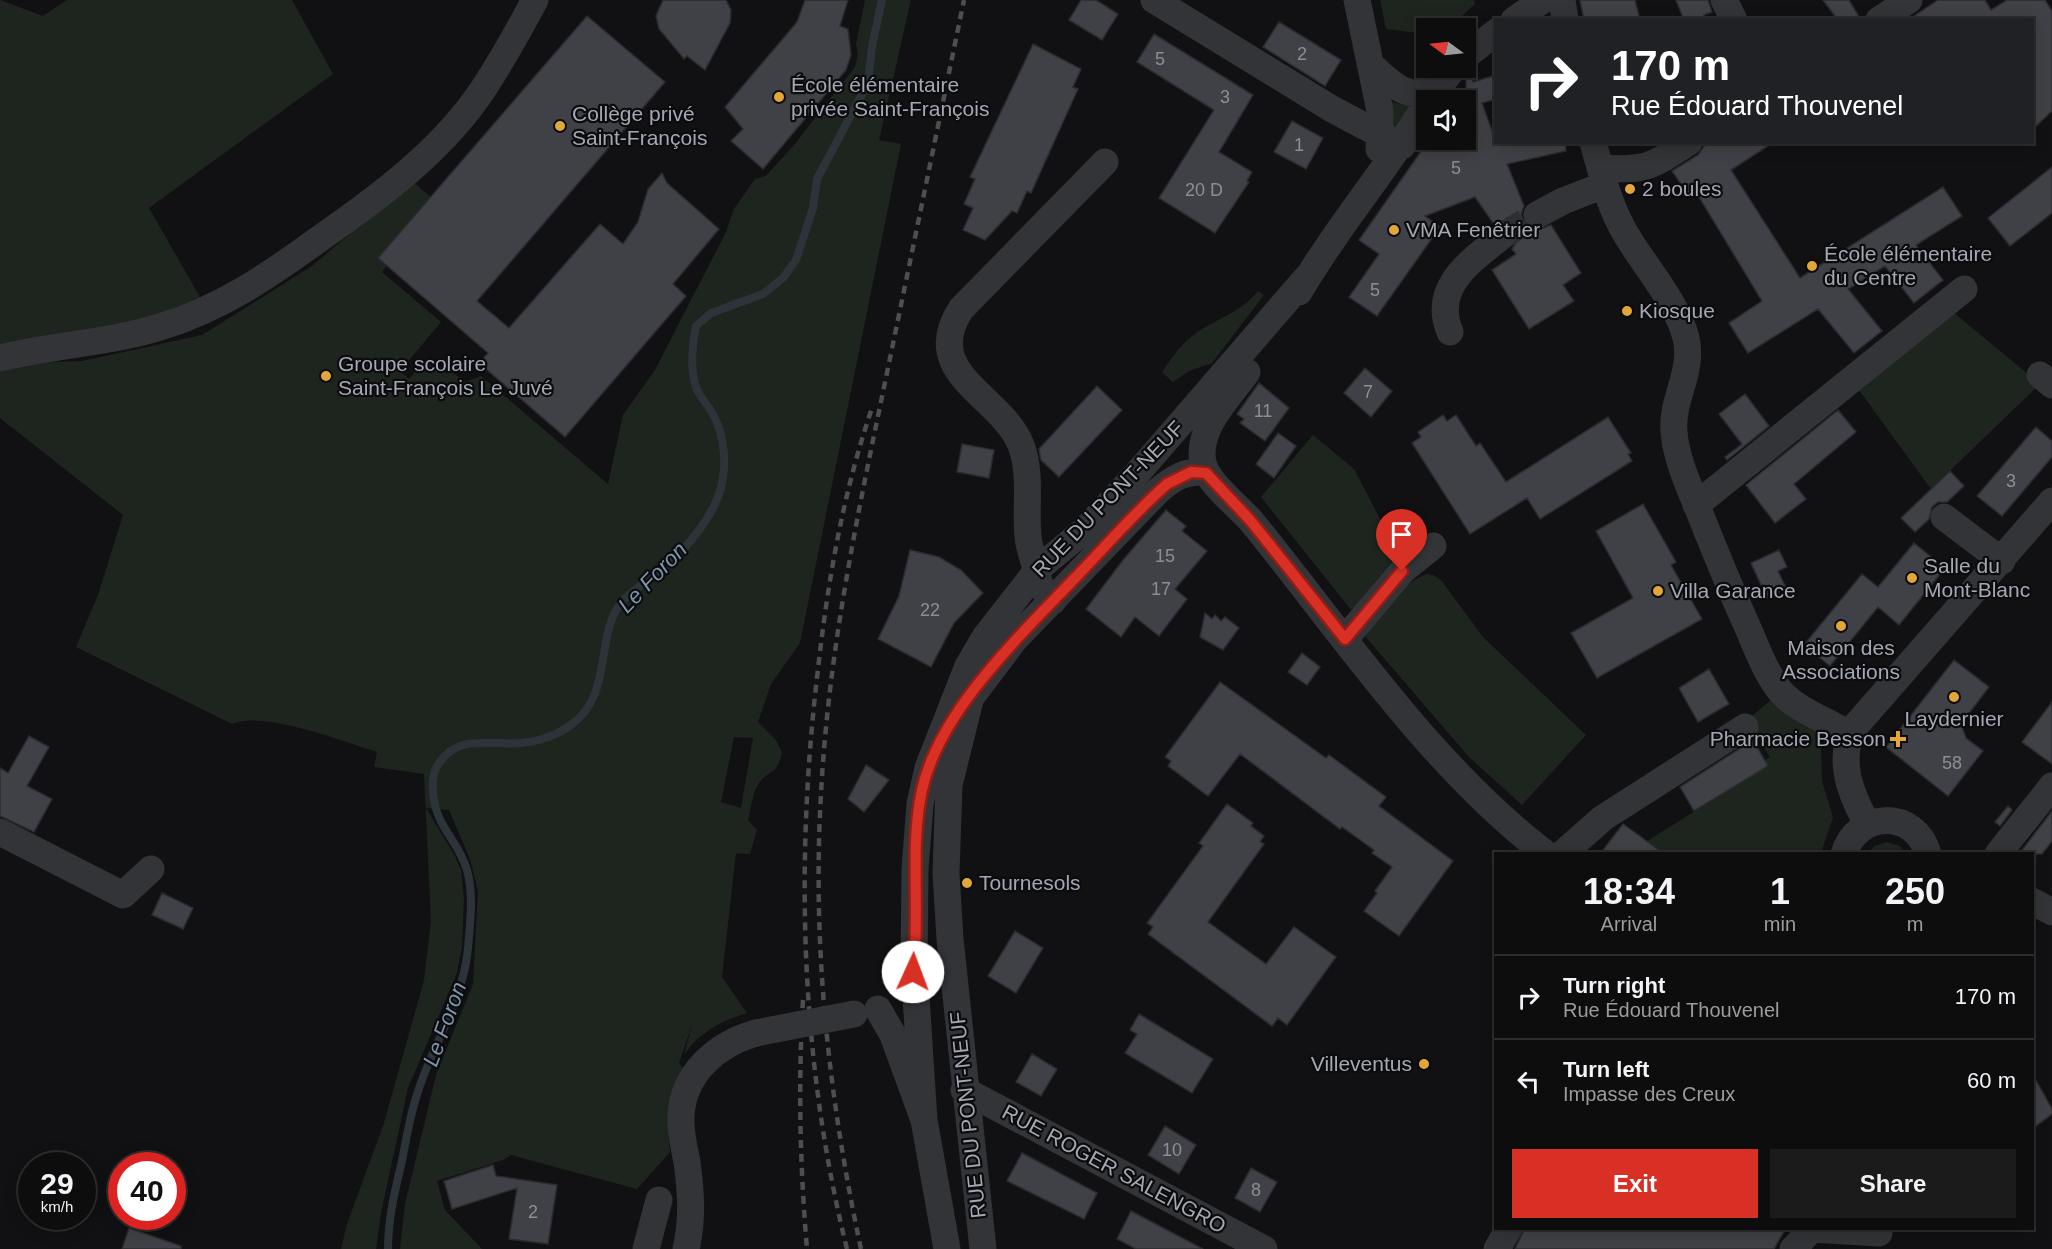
<!DOCTYPE html>
<html lang="en">
<head>
<meta charset="utf-8">
<style>
  :root { --surface:#0d0d0e; --page:#1b1b1c; --text:#f1f3f6; --muted:#9a9c9e; --line:#2d2d2e; --accent:#d93025 }
  body { margin:0; font-family:Arial,sans-serif; background:var(--page); color:var(--text); height:100vh; display:flex; flex-direction:column; font-size:22px; white-space:nowrap }
  * { box-sizing:border-box; margin:0 }
  p { font-size:20px; color:var(--muted) }
  .icon { flex:none; width:33px; height:33px; fill:none; stroke:currentColor; stroke-width:2; stroke-linecap:round; stroke-linejoin:round }
  .map { position:relative; flex:1; overflow:hidden }
  .side { position:absolute; left:1494px; top:852px; width:540px; height:378px; display:flex; flex-direction:column; background:var(--surface); border-radius:0px; box-shadow:0 3px 15px #0003,0 0 0 2px var(--line) }
  .side>* { flex:none }
  .guide { position:absolute; left:1494px; top:18px; width:540px; height:126px; border-radius:0px; box-shadow:0 3px 15px #0003,0 0 0 2px var(--line); background:#202124; color:#fff; overflow:hidden }
  .needle { width:39px; rotate:285deg }
  .tools { position:absolute; left:1416px; top:18px; display:grid; gap:12px }
  .tools a { display:grid; place-items:center; width:60px; height:60px; border-radius:0px; background:var(--surface); box-shadow:0 3px 15px #0003,0 0 0 2px var(--line); font-size:30px }
  .speed { position:absolute; left:18px; top:1152px; display:flex; gap:12px; font-size:30px; font-weight:700; text-align:center }
  .speed>* { display:grid; place-content:center; width:78px; height:78px; border-radius:50%; background:var(--surface); box-shadow:0 3px 15px #0003,0 0 0 2px var(--line); line-height:1 }
  .speed small { font-size:15px; font-weight:400 }
  .speed .limit { border:9px solid #d22; background:#fff; color:#111 }
  .pin { position:absolute; display:grid; place-items:center; width:51px; height:51px; color:#fff; margin:-62px -26px; border-radius:50% 50% 50% 0; rotate:-45deg; box-shadow:0 0 6px #0007 }
  .pin .icon { rotate:45deg }
  .me { position:absolute; width:66px; margin:-33px; rotate:2deg; stroke-linejoin:round; filter:drop-shadow(0 0 4px #0008) }
  .turn { display:flex; align-items:center; gap:21px; height:126px; padding:0 18px; font-size:27px }
  .turn .icon { width:78px; height:78px; stroke-width:2.5 }
  .turn b { display:block; font-size:42px; line-height:51px }
  .eta { display:flex; justify-content:space-evenly; align-items:center; height:102px; text-align:center }
  .eta b { font-size:36px; font-weight:700; line-height:42px }
  .cta { display:flex; gap:12px; margin-top:auto; padding:12px 18px }
  .cta a { flex:1; height:69px; border-radius:0px; background:var(--accent); color:#fff; font-size:24px; font-weight:700; line-height:69px; text-align:center }
  .cta a+a { background:var(--page); color:var(--text) }
  ul { padding:0; list-style:none }
  li { display:flex; align-items:center; gap:18px; height:84px; padding:0 18px; border-top:2px solid var(--line) }
  li div { flex:1 }
  li b { display:block; font-size:22px }
  li em { font-style:normal }
  .map>svg:first-child { display:block }
  .green { fill:#1e251f; fill-rule:evenodd }
  .lines { fill:none; stroke-linecap:round; stroke-linejoin:round }
  .stream { stroke:#2c343a; stroke-width:8 }
  .building { fill:#404146; stroke:#2b2c2f; stroke-width:1.5 }
  .minor-tunnel { stroke:#2e2f33; stroke-width:27; stroke-dasharray:27 14; stroke-linecap:butt }
  .minor { stroke:#333437; stroke-width:27 }
  .rail { stroke:#4c4e52; stroke-width:4.5; stroke-dasharray:8 6; stroke-linecap:butt }
  .minor-bridge { stroke:#333437; stroke-width:27 }
  .route-casing { stroke:#8d1f18; stroke-width:15 }
  .route { stroke:#d93025; stroke-width:10 }
  .poi-dot { fill:#e3a739; stroke:#0c0c0e; stroke-width:2 }
  .labels { text-anchor:middle; stroke-width:4.5; stroke-linejoin:round; paint-order:stroke }
  .number-label { font-size:18px; fill:#8b8e97 }
  .poi-label { font-size:21px; fill:#a4a8b2; stroke:#0c0c0e; text-anchor:start }
  .street-label { font-size:21px; fill:#a4a8b2; stroke:#0c0c0e }
  .water-label { font-size:22px; font-style:italic; fill:#7d96ab; stroke:#0c0c0e }
</style>
</head>
<body>
<div class="map">
<svg width="2052" height="1249" viewBox="0 0 2052 1249">
  <rect width="100%" height="100%" fill="#111113"/>
  <!-- green -->
  <path class="green" d="M 0,0 L 43,16 L 67,0 L 292,0 L 333,74 L 149,208 L 204,304 L 152,321 L 0,349 Z
    M 865,0 L 911,0 L 879,140 L 901,144 L 800,643 L 771,684 L 758,722 L 776,740 L 782,753 C 776,777 770,768 759,783 C 752,793 751,809 748,820 L 757,830 L 750,854 L 736,853 L 722,977 L 747,1013 C 723,1020 698,1033 684,1055 L 692,1025 L 679,1063 L 683,1068 C 668,1096 666,1121 670,1152 L 637,1189 L 511,1155 L 503,1160 L 437,1181 L 445,1210 L 482,1249 L 400,1249 L 405,1204 L 436,1075 L 473,984 L 478,891 L 470,859 L 449,810 L 426,808 L 455,856 L 461,870 L 464,899 L 462,947 L 457,973 L 408,1088 L 381,1213 L 376,1249 L 341,1249 L 347,1224 L 384,1123 L 424,980 L 431,921 L 424,774 L 374,767 L 377,752 C 345,742 261,710 232,724 L 76,647 L 98,595 L 123,515 L 0,418 L 0,370 L 28,363 L 82,361 L 202,335 L 312,266 L 412,181 L 431,197 L 378,258 L 387,265 L 382,272 L 441,322 L 400,371 L 409,379 L 427,358 L 441,367 L 443,365 L 465,382 L 481,376 L 608,484 L 623,415 L 655,370 L 726,232 L 734,209 L 755,179 L 766,176 L 794,145 L 855,67 L 858,54 L 856,44 ZM 734,737 L 753,738 L 741,808 L 721,802 Z
    M 1380,0 L 1474,0 L 1475,4 L 1449,28 L 1426,28 L 1426,34 L 1386,29 Z
    M 1391,102 L 1411,106 L 1402,126 L 1392,129 Z
    M 1258,291 L 1264,295 L 1212,363 L 1189,371 L 1173,382 L 1162,372 C 1171,359 1179,346 1192,336 C 1214,319 1240,314 1258,291 Z
    M 1953,312 L 2040,384 L 1931,489 L 1856,386 Z
    M 1313,435 L 1354,469 L 1398,553 L 1352,611 L 1261,497 Z
    M 1426,574 L 1433,575 L 1441,580 L 1483,637 L 1586,735 L 1522,805 L 1469,757 L 1364,635 L 1405,585 Z
    M 1772,699 L 1817,732 L 1821,738 L 1822,781 L 1833,817 L 1821,853 L 1664,853 L 1647,841 L 1768,766 L 1765,760 L 1770,757 L 1746,721 Z
    M 1887,842 L 1900,846 L 1906,853 L 1868,853 L 1874,846 Z"/>
  <g class="lines">
    <!-- stream -->
    <path class="stream" d="M 388,1249 C 388,1219 395,1190 402,1161 C 407,1134 412,1106 422,1080 C 438,1037 464,995 468,948 C 470,924 474,895 467,870 C 458,839 434,826 433,790 C 432,780 433,772 439,763 C 459,734 489,745 520,743 C 538,742 558,735 572,724 C 609,698 598,646 615,612 C 624,595 645,583 660,571 C 683,552 707,525 718,497 C 728,470 726,435 711,411 C 706,403 699,396 696,387 C 690,370 692,344 696,326 L 711,313 L 763,294 L 783,278 L 796,260 L 813,208 L 817,179 L 868,83 L 872,46 L 882,0"/>
  </g>
  <!-- building -->
  <path class="building" d="M 663,0 L 726,0 L 731,10 L 730,23 L 705,70 L 687,56 L 684,59 L 659,29 L 656,16 Z
    M 805,0 L 848,0 L 840,26 L 848,29 L 851,55 L 846,70 L 763,169 L 731,141 L 743,129 L 725,107 L 797,22 Z
    M 1081,0 L 1096,0 L 1118,14 L 1102,40 L 1069,20 Z
    M 1580,0 L 1635,0 L 1640,20 L 1584,20 Z
    M 1676,0 L 1708,0 L 1712,12 L 1704,15 L 1706,20 L 1684,20 Z
    M 1823,0 L 1849,0 L 1861,20 L 1838,20 Z
    M 1938,0 L 1985,0 L 1991,10 L 2007,0 L 2045,0 L 2052,11 L 2052,111 L 2032,130 L 2032,20 L 1908,20 Z
    M 587,16 L 665,82 L 477,301 L 509,328 L 600,224 L 623,244 L 638,222 L 648,189 L 662,173 L 667,183 L 719,229 L 673,284 L 686,296 L 565,437 L 479,363 L 488,353 L 378,258 Z
    M 1279,22 L 1341,60 L 1325,86 L 1263,47 Z
    M 1154,34 L 1253,95 L 1219,152 L 1252,172 L 1247,181 L 1249,182 L 1215,233 L 1159,198 L 1214,110 L 1137,62 Z
    M 1033,44 L 1081,69 L 1073,87 L 1078,89 L 1031,193 L 1027,191 L 1017,213 L 1012,211 L 985,240 L 963,230 L 973,208 L 964,204 L 975,179 L 970,177 Z
    M 1469,72 L 1473,82 L 1496,75 L 1496,99 L 1482,103 L 1496,142 L 1565,142 L 1566,151 L 1507,164 L 1524,206 L 1521,214 L 1523,223 L 1536,231 L 1551,225 L 1581,273 L 1563,285 L 1574,301 L 1529,329 L 1492,270 L 1516,254 L 1512,249 L 1517,241 L 1517,233 L 1514,226 L 1507,221 L 1493,223 L 1475,197 L 1425,216 L 1440,227 L 1377,316 L 1349,297 L 1379,254 L 1359,240 L 1429,140 L 1466,140 L 1466,79 Z
    M 1292,121 L 1323,138 L 1306,169 L 1274,152 Z
    M 1707,142 L 1774,142 L 1731,170 L 1800,278 L 1943,187 L 1962,216 L 1916,245 L 1943,280 L 1914,303 L 1885,266 L 1848,289 L 1882,331 L 1854,353 L 1818,309 L 1748,353 L 1729,323 L 1762,301 L 1696,192 L 1689,196 L 1672,171 L 1698,155 Z
    M 2052,167 L 2052,213 L 2010,246 L 1988,218 Z
    M 1365,368 L 1392,391 L 1371,417 L 1344,393 Z
    M 1259,383 L 1289,408 L 1265,441 L 1240,423 L 1244,419 L 1237,414 Z
    M 1097,386 L 1122,410 L 1059,477 L 1041,460 L 1039,449 Z
    M 1745,394 L 1769,426 L 1727,460 L 1725,457 L 1742,444 L 1719,414 Z
    M 1838,410 L 1856,432 L 1794,484 L 1806,499 L 1775,523 L 1746,485 Z
    M 1443,415 L 1447,421 L 1456,415 L 1476,446 L 1480,443 L 1506,482 L 1608,417 L 1631,453 L 1628,454 L 1632,461 L 1540,519 L 1527,498 L 1470,534 L 1412,443 L 1421,437 L 1418,432 Z
    M 2036,427 L 2052,441 L 2052,457 L 2002,516 L 1977,496 Z
    M 1278,433 L 1296,446 L 1274,478 L 1256,464 Z
    M 962,444 L 994,450 L 989,478 L 957,472 Z
    M 1950,471 L 1964,486 L 1947,502 L 1938,502 L 1932,507 L 1929,519 L 1915,532 L 1901,518 Z
    M 1643,504 L 1676,562 L 1671,565 L 1702,619 L 1597,678 L 1571,633 L 1633,598 L 1596,531 Z
    M 1166,510 L 1186,526 L 1182,531 L 1207,551 L 1175,589 L 1187,599 L 1159,636 L 1135,617 L 1121,637 L 1086,609 L 1123,560 Z
    M 1914,543 L 1945,568 L 1899,625 L 1878,607 L 1830,666 L 1804,645 L 1862,574 L 1878,587 Z
    M 910,550 L 939,557 L 961,570 L 983,593 L 954,623 L 931,667 L 878,639 L 899,596 Z
    M 1779,550 L 1787,567 L 1778,571 L 1786,588 L 1767,598 L 1751,563 Z
    M 1205,613 L 1212,619 L 1215,615 L 1221,621 L 1225,617 L 1239,628 L 1223,650 L 1200,637 Z
    M 1302,653 L 1320,667 L 1307,685 L 1288,672 Z
    M 1954,660 L 1989,687 L 1961,724 L 1966,738 L 1983,751 L 1948,796 L 1886,747 Z
    M 1709,669 L 1729,704 L 1698,722 L 1679,688 Z
    M 1220,682 L 1326,758 L 1329,755 L 1386,797 L 1379,806 L 1453,861 L 1399,936 L 1364,911 L 1377,893 L 1375,891 L 1392,867 L 1372,853 L 1374,850 L 1342,827 L 1340,829 L 1240,754 L 1208,796 L 1168,766 L 1171,761 L 1165,757 Z
    M 2052,702 L 2052,764 L 2022,742 Z
    M 29,736 L 49,747 L 27,786 L 52,799 L 34,832 L 0,816 L 0,768 L 8,773 Z
    M 1753,740 L 1768,766 L 1694,811 L 1680,787 Z
    M 866,765 L 889,780 L 864,812 L 848,799 Z
    M 1227,804 L 1253,823 L 1251,826 L 1264,836 L 1260,842 L 1264,844 L 1208,922 L 1266,964 L 1294,927 L 1336,957 L 1287,1025 L 1278,1018 L 1272,1026 L 1148,934 L 1153,927 L 1147,923 L 1203,846 L 1199,843 Z
    M 2008,806 L 2012,810 L 2000,826 L 1995,822 Z
    M 2052,811 L 2052,841 L 2042,854 L 2019,854 Z
    M 1623,824 L 1633,831 L 1664,854 L 1600,854 Z
    M 162,893 L 193,908 L 183,929 L 152,915 Z
    M 1015,931 L 1043,948 L 1016,993 L 988,976 Z
    M 1139,1014 L 1213,1059 L 1192,1093 L 1125,1053 L 1137,1034 L 1130,1030 Z
    M 1032,1054 L 1057,1069 L 1041,1096 L 1016,1082 Z
    M 2032,1073 L 2052,1109 L 2052,1114 L 2032,1129 Z
    M 1165,1126 L 1196,1145 L 1179,1174 L 1148,1155 Z
    M 1022,1153 L 1097,1193 L 1084,1219 L 1007,1181 Z
    M 493,1165 L 496,1176 L 557,1185 L 548,1244 L 509,1239 L 517,1188 L 452,1209 L 444,1181 Z
    M 1251,1168 L 1277,1182 L 1260,1212 L 1235,1198 Z
    M 1131,1211 L 1203,1249 L 1136,1249 L 1117,1239 Z
    M 129,1228 L 181,1246 L 181,1249 L 122,1249 Z
    M 1525,1228 L 1786,1228 L 1774,1249 L 1515,1249 Z"/>
  <g class="lines">
    <!-- minor-tunnel -->
    <path class="minor-tunnel" d="M 1502,236 L 1537,215"/>
    <!-- minor -->
    <path class="minor" d="M 1154,0 L 1332,109 L 1402,146
      M 1357,0 L 1380,111 L 1379,149
      M 1562,0 L 1565,20
      M 1724,0 L 1734,20
      M 1514,20 L 1543,0
      M 1879,20 L 1909,0
      M 1466,56 L 1496,32
      M 1370,64 C 1391,83 1405,101 1435,90
      M 1428,100 L 1454,68
      M 1593,142 C 1602,175 1609,207 1627,236 C 1646,268 1677,302 1686,338 C 1694,372 1671,399 1674,432 C 1676,457 1687,482 1697,506 C 1712,544 1727,581 1744,619 C 1755,643 1764,671 1781,692 C 1798,711 1829,721 1850,735
      M 1600,168 C 1646,171 1651,167 1689,142
      M 1537,215 L 1563,201 L 1604,185
      M 1299,292 C 1337,226 1388,169 1426,104
      M 1450,332 C 1431,287 1471,261 1502,236
      M 0,358 C 53,345 108,343 160,327 C 221,309 271,274 322,237 C 379,197 436,155 477,98 C 499,67 517,33 535,0
      M 1247,372 C 1229,398 1196,428 1203,463 C 1207,482 1238,506 1252,522 C 1343,634 1430,765 1546,854
      M 2040,375 L 2052,385
      M 1696,505 L 1964,289
      M 1944,517 L 2002,561
      M 1053,601 L 1039,584 C 1038,567 1029,553 1028,536 C 1025,506 1032,475 1021,445 C 1001,395 919,374 961,309 L 1105,162
      M 1345,639 L 1402,571 L 1433,546
      M 970,700 L 949,785 L 946,873 L 950,939 L 983,1249
      M 960,712 L 1015,639 L 1158,491 C 1172,479 1187,469 1206,473
      M 1867,824 C 1851,794 1838,764 1852,730 L 2052,501
      M 0,832 L 123,895 L 151,869
      M 1562,854 L 1603,818 L 1745,727
      M 1844,854 C 1857,810 1916,809 1928,854
      M 1998,854 L 2052,786
      M 2032,901 L 2052,912
      M 878,1009 L 893,1035 L 924,1120 L 947,1249
      M 964,1090 L 1264,1249
      M 924,1120 L 914,966 L 915,869 L 920,804 L 928,768 L 968,666 L 985,637 L 1039,568 L 1087,528 L 1134,477 L 1308,276
      M 646,1249 L 659,1200
      M 686,1249 C 693,1219 691,1192 687,1162 C 684,1147 680,1132 681,1116 C 683,1073 717,1044 756,1033
      M 1497,1249 L 1509,1228
      M 1793,1249 L 1812,1229 L 1879,1233"/>
    <!-- rail -->
    <path class="rail" d="M 803,1000 C 798,1084 800,1166 807,1249
      M 847,1249 C 800,1061 795,861 818,669 C 828,580 843,493 872,408
      M 861,1249 C 829,1100 812,947 821,794 C 828,658 855,526 883,392 C 910,262 937,131 964,0"/>
    <!-- minor-bridge -->
    <path class="minor-bridge" d="M 756,1033 L 854,1014"/>
  </g>
  <g class="lines">
    <!-- route casing -->
    <g class="route-casing">
      <path id="route" d="M 913,972 C 921,911 909,850 922,790 C 940,710 1020,636 1075,578 C 1105,547 1134,513 1167,484 L 1191,472 L 1206,473 L 1250,520 L 1345,639 L 1402,571"/>
    </g>
    <!-- route -->
    <use href="#route" class="route"/>
  </g>
  <!-- markers -->
  <g class="poi-dot">
    <circle cx="779" cy="97" r="6"/>
    <circle cx="560" cy="126" r="6"/>
    <circle cx="1630" cy="189" r="6"/>
    <circle cx="1394" cy="230" r="6"/>
    <circle cx="1812" cy="266" r="6"/>
    <circle cx="1627" cy="311" r="6"/>
    <circle cx="326" cy="376" r="6"/>
    <circle cx="1912" cy="578" r="6"/>
    <circle cx="1658" cy="591" r="6"/>
    <circle cx="1841" cy="626" r="6"/>
    <circle cx="1954" cy="697" r="6"/>
    <path d="M1895 730h6v6h6v6h-6v6h-6v-6h-6v-6h6z"/>
    <circle cx="967" cy="883" r="6"/>
    <circle cx="1424" cy="1064" r="6"/>
  </g>
  <g class="labels">
    <!-- number labels -->
    <g class="number-label">
      <text x="1302" y="60">2</text>
      <text x="1160" y="65">5</text>
      <text x="1225" y="103">3</text>
      <text x="1299" y="151">1</text>
      <text x="1456" y="174">5</text>
      <text x="1204" y="196">20 D</text>
      <text x="1375" y="296">5</text>
      <text x="1368" y="398">7</text>
      <text x="1263" y="417">11</text>
      <text x="2011" y="487">3</text>
      <text x="1165" y="562">15</text>
      <text x="1161" y="595">17</text>
      <text x="930" y="616">22</text>
      <text x="1952" y="769">58</text>
      <text x="1172" y="1156">10</text>
      <text x="1256" y="1196">8</text>
      <text x="533" y="1218">2</text>
    </g>
    <!-- poi labels -->
    <g class="poi-label">
      <text x="791" y="92">École élémentaire<tspan x="791" dy="24">privée Saint-François</tspan></text>
      <text x="572" y="121">Collège privé<tspan x="572" dy="24">Saint-François</tspan></text>
      <text x="1642" y="196">2 boules</text>
      <text x="1406" y="237">VMA Fenêtrier</text>
      <text x="1824" y="261">École élémentaire<tspan x="1824" dy="24">du Centre</tspan></text>
      <text x="1639" y="318">Kiosque</text>
      <text x="338" y="371">Groupe scolaire<tspan x="338" dy="24">Saint-François Le Juvé</tspan></text>
      <text x="1924" y="573">Salle du<tspan x="1924" dy="24">Mont-Blanc</tspan></text>
      <text x="1670" y="598">Villa Garance</text>
      <text x="1841" y="655" text-anchor="middle">Maison des<tspan x="1841" dy="24">Associations</tspan></text>
      <text x="1954" y="726" text-anchor="middle">Laydernier</text>
      <text x="1886" y="746" text-anchor="end">Pharmacie Besson</text>
      <text x="979" y="890">Tournesols</text>
      <text x="1412" y="1071" text-anchor="end">Villeventus</text>
    </g>
    <!-- street labels -->
    <g class="street-label">
      <text transform="translate(1108 499) rotate(-46)" y="7">RUE DU PONT-NEUF</text>
      <text transform="translate(968 1115) rotate(-96)" y="7">RUE DU PONT-NEUF</text>
      <text transform="translate(1114 1169) rotate(28)" y="7">RUE ROGER SALENGRO</text>
    </g>
    <!-- water labels -->
    <g class="water-label">
      <text transform="translate(652 577) rotate(-46)" y="8">Le Foron</text>
      <text transform="translate(444 1024) rotate(-70)" y="8">Le Foron</text>
    </g>
  </g>
</svg>
<div class="tools">
<a><svg class="needle" viewBox="-14 -14 28 28"><path d="M0-13l5 13h-10z" fill="#e53935"/><path d="M0 13l5-13h-10z" fill="#9a9c9e"/></svg></a>
<a><svg class="icon" aria-label="sound" viewBox="0 0 24 24"><path d="M4 9h4l5-4v14l-5-4H4zM17 9q2 3 0 6"/></svg></a>
</div>
<div class="speed"><div>29<small>km/h</small></div><div class="limit">40</div></div>
<div class="pin" style="left:1402px;top:571px;background:#d93025"><svg class="icon" aria-label="arrive" viewBox="0 0 24 24"><path d="M6 21V4h12l-3 4 3 4H6"/></svg></div>
<svg class="me" style="left:913px;top:972px" viewBox="-20 -20 40 40"><circle r="19" fill="#fff"/><path d="M0-13L10 11 0 6-10 11z" fill="#d93025"/></svg>
<div class="guide">
<div class="turn"><svg class="icon" aria-label="right" viewBox="0 0 24 24"><path d="M7 20v-9h11M14 6l5 5-5 5"/></svg><div><b>170 m</b>Rue Édouard Thouvenel</div></div>
</div>
<section class="side">
<div class="eta">
<div><b>18:34</b><p>Arrival</p></div>
<div><b>1</b><p>min</p></div>
<div><b>250</b><p>m</p></div>
</div>
<ul>
<li><svg class="icon" aria-label="right" viewBox="0 0 24 24"><path d="M7 20v-9h11M14 6l5 5-5 5"/></svg><div><b>Turn right</b><p>Rue Édouard Thouvenel</p></div><em>170 m</em></li>
<li><svg class="icon" aria-label="left" viewBox="0 0 24 24"><path d="M17 20v-9H6M10 6l-5 5 5 5"/></svg><div><b>Turn left</b><p>Impasse des Creux</p></div><em>60 m</em></li>
</ul>
<div class="cta"><a>Exit</a><a>Share</a></div>
</section>
</div>
</body>
</html>
